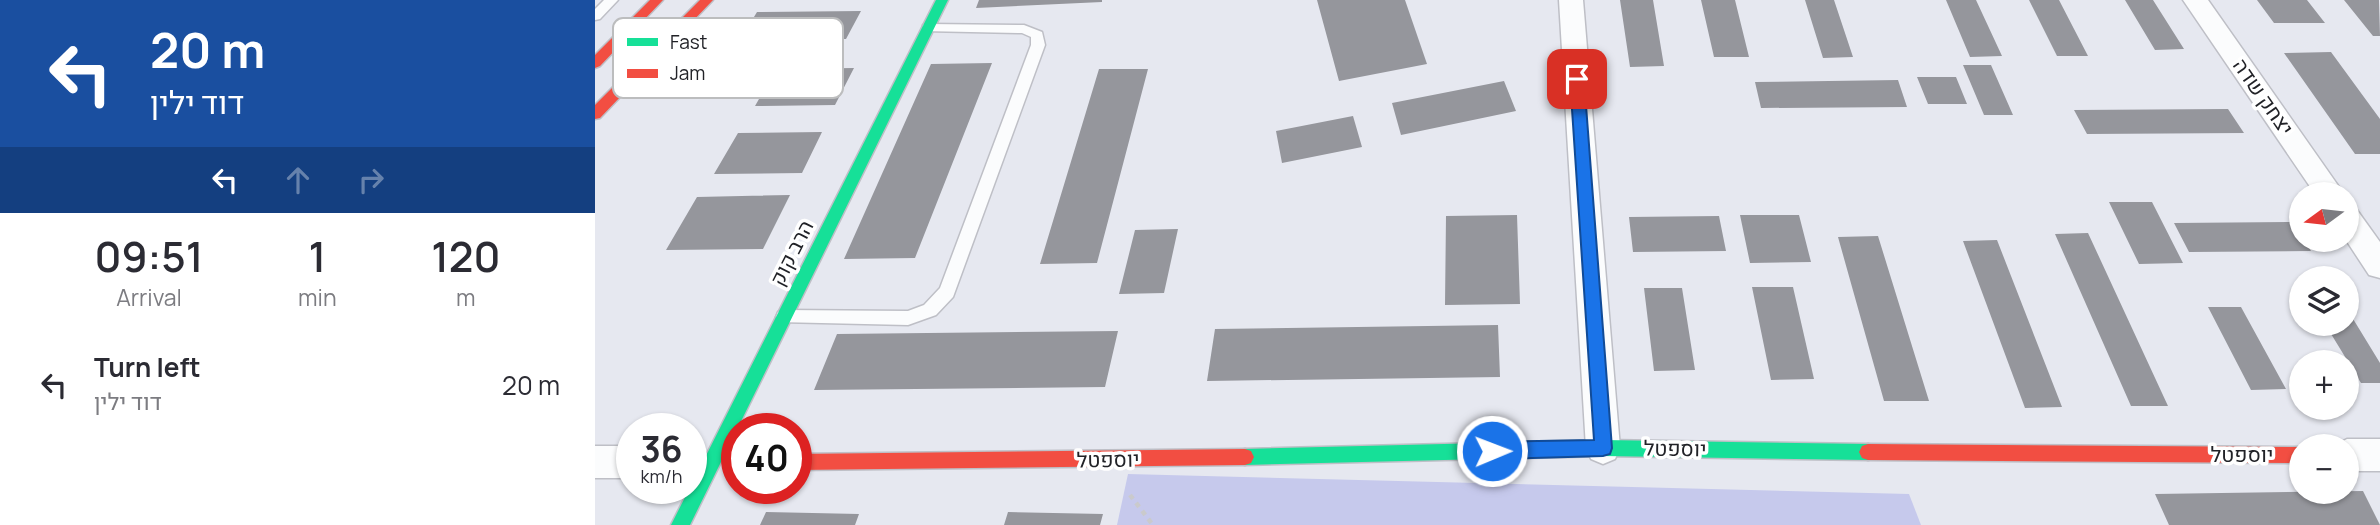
<!DOCTYPE html>
<html lang="en">
<head>
<meta charset="utf-8">
<style>
  :root { --surface:#fff; --page:#f7f7f7; --text:#2b2b33; --muted:#7c7c81 }
  body { margin:0; font-family:Manrope,Heebo,sans-serif; background:var(--page); color:var(--text); height:100vh; display:flex; flex-direction:column; font-size:26px; white-space:nowrap }
  * { box-sizing:border-box; margin:0 }
  p { font-size:23px; color:var(--muted) }
  .icon { flex:none; width:38px; height:38px; fill:none; stroke:currentColor; stroke-width:2; stroke-linecap:round; stroke-linejoin:round }
  .map { position:relative; flex:1; overflow:hidden }
  .details { display:flex; flex-direction:column; background:var(--surface); width:595px }
  .details>* { flex:none }
  .top-card { background:#1a4fa0; color:#fff; overflow:hidden }
  .needle { width:46px; rotate:255deg }
  .controls { position:absolute; left:1694px; top:182px; display:grid; gap:14px }
  .controls a { display:grid; place-items:center; width:70px; height:70px; border-radius:50%; background:var(--surface); box-shadow:0 2px 5px #0004; font-size:35px }
  .speed { position:absolute; left:21px; top:413px; display:flex; gap:14px; font-size:35px; font-weight:700; text-align:center }
  .speed>* { display:grid; place-content:center; width:91px; height:91px; border-radius:50%; background:var(--surface); box-shadow:0 2px 5px #0004; line-height:1 }
  .speed small { font-size:18px; font-weight:400 }
  .speed .limit { border:10px solid #d22; background:#fff; color:#111 }
  .pin { position:absolute; display:grid; place-items:center; width:60px; height:60px; color:#fff; margin:-30px; border-radius:14px; box-shadow:0 4px 10px #0006 }
  .me { position:absolute; width:77px; margin:-38px; rotate:89deg; stroke-linejoin:round; filter:drop-shadow(0 0 5px #0008) }
  .turn { display:flex; align-items:center; gap:24px; height:147px; padding:0 35px; font-size:32px }
  .turn .icon { width:91px; height:91px; stroke-width:2.5 }
  .turn b { display:block; font-size:49px; line-height:60px }
  .lanes { display:flex; align-items:center; height:66px; padding:0 35px; background:#0003; justify-content:center; gap:35px; direction:ltr }
  .lanes .off { opacity:.35 }
  .eta { display:flex; justify-content:space-evenly; align-items:center; height:119px; text-align:center }
  .eta b { font-size:42px; font-weight:600; line-height:49px }
  ul { padding:0; list-style:none }
  li { display:flex; align-items:center; gap:21px; height:105px; padding:0 35px }
  li div { flex:1 }
  li b { display:block; font-size:26px }
  li em { font-style:normal }
  main { display:flex; flex:1; min-height:0 }
  .map>svg:first-child { display:block }
  .green { fill:#c6c9ec }
  .building { fill:#95969c }
  .lines { fill:none; stroke-linecap:round; stroke-linejoin:round }
  .lane-casing { stroke:#bebfc6; stroke-width:3 }
  .street-casing { stroke:#bebfc6; stroke-width:3 }
  .fast-casing { stroke:#bebfc6; stroke-width:3 }
  .jam-casing { stroke:#bebfc6; stroke-width:3 }
  .path { stroke:#cacacc; stroke-width:4.5; stroke-dasharray:5 5; stroke-linecap:butt }
  .lane { fill:#fbfcfd; fill-rule:evenodd }
  .street { fill:#fbfcfd; fill-rule:evenodd }
  .fast { fill:#16e098; fill-rule:evenodd }
  .jam { fill:#f24e42; fill-rule:evenodd }
  .route { fill:#1a73e8; stroke:#114b97; stroke-width:2 }
  .labels { text-anchor:middle; stroke-width:7; stroke-linejoin:round; paint-order:stroke }
  .street-label { font-size:21px; fill:#212227; stroke:#fff }
  .key { fill:#fff; stroke:#bcbdbe; stroke-width:2 }
  .key-label { font-size:19px; fill:#212227 }
</style>
</head>
<body>
<main>
<section class="details">
<div class="top-card">
<div class="turn"><svg class="icon" aria-label="left" viewBox="0 0 24 24"><path d="M17 20v-9H6M10 6l-5 5 5 5"/></svg><div><b>20 m</b>דוד ילין</div></div>
<div class="lanes"><svg class="icon" aria-label="left" viewBox="0 0 24 24"><path d="M17 20v-9H6M10 6l-5 5 5 5"/></svg><svg class="icon off" aria-label="ahead" viewBox="0 0 24 24"><path d="M12 20V5M6 11l6-6 6 6"/></svg><svg class="icon off" aria-label="right" viewBox="0 0 24 24"><path d="M7 20v-9h11M14 6l5 5-5 5"/></svg></div>
</div>
<div class="eta">
<div><b>09:51</b><p>Arrival</p></div>
<div><b>1</b><p>min</p></div>
<div><b>120</b><p>m</p></div>
</div>
<ul>
<li><svg class="icon" aria-label="left" viewBox="0 0 24 24"><path d="M17 20v-9H6M10 6l-5 5 5 5"/></svg><div><b>Turn left</b><p>דוד ילין</p></div><em>20 m</em></li>
</ul>
</section>
<div class="map">
<svg width="1785" height="525" viewBox="0 0 1785 525">
  <rect width="100%" height="100%" fill="#e6e8f0"/>
  <!-- green -->
  <path class="green" d="M 533,474 L 1314,494 L 1326,525 L 522,525 Z"/>
  <!-- building -->
  <path class="building" d="M 384,0 L 507,0 L 507,2 L 381,8 Z
    M 722,0 L 810,0 L 832,64 L 744,81 Z
    M 1025,0 L 1058,0 L 1069,66 L 1035,67 Z
    M 1106,0 L 1140,0 L 1154,57 L 1119,57 Z
    M 1210,0 L 1239,0 L 1258,57 L 1228,58 Z
    M 1351,0 L 1381,0 L 1407,56 L 1375,57 Z
    M 1434,0 L 1464,0 L 1493,56 L 1462,56 Z
    M 1530,0 L 1558,0 L 1589,49 L 1560,50 Z
    M 1662,0 L 1712,0 L 1730,23 L 1679,23 Z
    M 1749,0 L 1784,0 L 1785,36 L 1778,36 Z
    M 266,11 L 251,39 L 145,40 L 162,12 Z
    M 1736,52 L 1785,119 L 1785,154 L 1760,154 L 1689,53 Z
    M 397,63 L 320,258 L 249,259 L 336,64 Z
    M 1368,65 L 1396,65 L 1418,115 L 1389,115 Z
    M 259,68 L 240,105 L 160,106 L 181,69 Z
    M 504,69 L 553,69 L 502,263 L 445,264 Z
    M 1322,77 L 1361,77 L 1372,104 L 1333,104 Z
    M 1303,80 L 1312,107 L 1166,108 L 1160,82 Z
    M 909,81 L 921,111 L 806,135 L 797,103 Z
    M 1633,109 L 1649,133 L 1492,134 L 1479,110 Z
    M 758,116 L 767,147 L 687,163 L 681,131 Z
    M 227,132 L 207,173 L 119,174 L 143,133 Z
    M 195,195 L 168,249 L 71,250 L 102,197 Z
    M 1514,202 L 1557,202 L 1588,263 L 1544,264 Z
    M 922,215 L 925,304 L 850,305 L 851,216 Z
    M 1145,215 L 1204,215 L 1216,262 L 1155,263 Z
    M 1124,216 L 1131,251 L 1038,252 L 1034,217 Z
    M 1698,222 L 1716,251 L 1594,252 L 1579,223 Z
    M 583,229 L 569,293 L 524,294 L 540,230 Z
    M 1493,233 L 1573,406 L 1536,406 L 1460,234 Z
    M 1283,236 L 1334,401 L 1289,401 L 1243,237 Z
    M 1402,240 L 1467,407 L 1430,408 L 1368,241 Z
    M 1157,287 L 1198,287 L 1219,379 L 1176,380 Z
    M 1049,288 L 1087,288 L 1100,370 L 1059,371 Z
    M 1613,307 L 1646,307 L 1691,389 L 1656,390 Z
    M 1752,309 L 1785,363 L 1785,383 L 1766,383 L 1730,324 L 1752,324 Z
    M 903,325 L 905,377 L 612,381 L 620,329 Z
    M 523,331 L 510,387 L 219,390 L 242,334 Z
    M 1768,491 L 1785,525 L 1574,525 L 1560,494 Z
    M 171,512 L 264,514 L 260,525 L 165,525 Z
    M 413,512 L 508,514 L 505,525 L 409,525 Z"/>
  <g class="lines">
    <!-- lane casing -->
    <g class="lane-casing">
      <path id="lane" d="M 9,0 L 23,0 L 5,19 L 0,20 L 0,9 Z
        M 333,24 L 429,25 L 447,32 L 450,45 L 358,297 L 341,315 L 313,325 L 183,322 L 181,317 L 183,312 L 189,310 L 313,311 L 329,305 L 345,288 L 436,45 L 436,37 L 427,33 L 328,31 L 328,25 Z"/>
    </g>
    <!-- street casing -->
    <g class="street-casing">
      <path id="street" d="M 964,0 L 988,0 L 1025,448 L 1020,459 L 1008,464 L 996,459 L 991,448 Z
        M 1588,0 L 1613,0 L 1749,194 L 1720,194 Z
        M 1752,207 L 1762,210 L 1785,242 L 1785,278 L 1774,275 L 1751,240 Z
        M 1752,439 L 1785,439 L 1785,471 L 1752,471 L 1752,446 L 1739,446 Z
        M 0,446 L 37,446 L 37,478 L 0,478 Z"/>
    </g>
    <!-- fast casing -->
    <g class="fast-casing">
      <path id="fast" d="M 341,0 L 353,0 L 95,525 L 76,525 Z
        M 1008,440 L 1273,444 L 1279,446 L 1282,452 L 1279,458 L 1273,460 L 1008,456 L 650,465 L 644,463 L 641,457 L 644,451 L 650,449 Z"/>
    </g>
    <!-- jam casing -->
    <g class="jam-casing">
      <path id="jam" d="M 55,0 L 68,0 L 5,66 L 0,68 L 0,55 Z
        M 105,0 L 118,0 L 5,118 L 0,119 L 0,105 Z
        M 1273,444 L 1706,447 L 1706,463 L 1273,460 L 1267,458 L 1264,452 L 1267,446 Z
        M 650,449 L 656,451 L 659,457 L 656,463 L 650,465 L 201,470 L 201,454 Z"/>
    </g>
    <!-- path -->
    <path class="path" d="M 535,495 L 558,525"/>
    <!-- lane -->
    <use href="#lane" class="lane"/>
    <!-- street -->
    <use href="#street" class="street"/>
    <!-- fast -->
    <use href="#fast" class="fast"/>
    <!-- jam -->
    <use href="#jam" class="jam"/>
  </g>
  <!-- route -->
  <path class="route" d="M 982,74 L 989,79 L 1017,448 L 1015,454 L 1008,456 L 897,459 L 891,457 L 888,451 L 891,445 L 897,442 L 999,440 L 975,79 Z"/>
  <g class="labels">
    <!-- street labels -->
    <g class="street-label">
      <text transform="translate(1668 97) rotate(55)" y="7">יצחק שדה</text>
      <text transform="translate(197 253) rotate(-63)" y="7">הרב קוק</text>
      <text transform="translate(1080 449) rotate(1)" y="7">יוספטל</text>
      <text x="1647" y="462">יוספטל</text>
      <text transform="translate(513 460) rotate(-1)" y="7">יוספטל</text>
    </g>
  </g>
  <!-- legend -->
  <rect x="18" y="18" width="230" height="80" rx="10" class="key"/>
  <rect x="32" y="38" width="31" height="8" fill="#16e098"/>
  <rect x="32" y="69" width="31" height="9" fill="#f24e42"/>
  <g class="key-label">
    <text x="75" y="49">Fast</text>
    <text x="75" y="80">Jam</text>
  </g>
</svg>
<div class="controls">
<a><svg class="needle" viewBox="-14 -14 28 28"><path d="M0-13l5 13h-10z" fill="#e53935"/><path d="M0 13l5-13h-10z" fill="#7c7c81"/></svg></a>
<a><svg class="icon" aria-label="layers" viewBox="0 0 24 24"><path d="M12 4l9 5-9 5-9-5zM3 14l9 5 9-5"/></svg></a>
<a>+</a>
<a>−</a>
</div>
<div class="speed"><div>36<small>km/h</small></div><div class="limit">40</div></div>
<div class="pin" style="left:982px;top:79px;background:#d93025"><svg class="icon" aria-label="arrive" viewBox="0 0 24 24"><path d="M6 21V4h12l-3 4 3 4H6"/></svg></div>
<svg class="me" style="left:897px;top:451px" viewBox="-20 -20 40 40"><circle r="17" fill="#1a73e8" stroke="#fff" stroke-width="3"/><path d="M0-11L8 9 0 5-8 9z" fill="#fff"/></svg>
</div>
</main>
</body>
</html>
